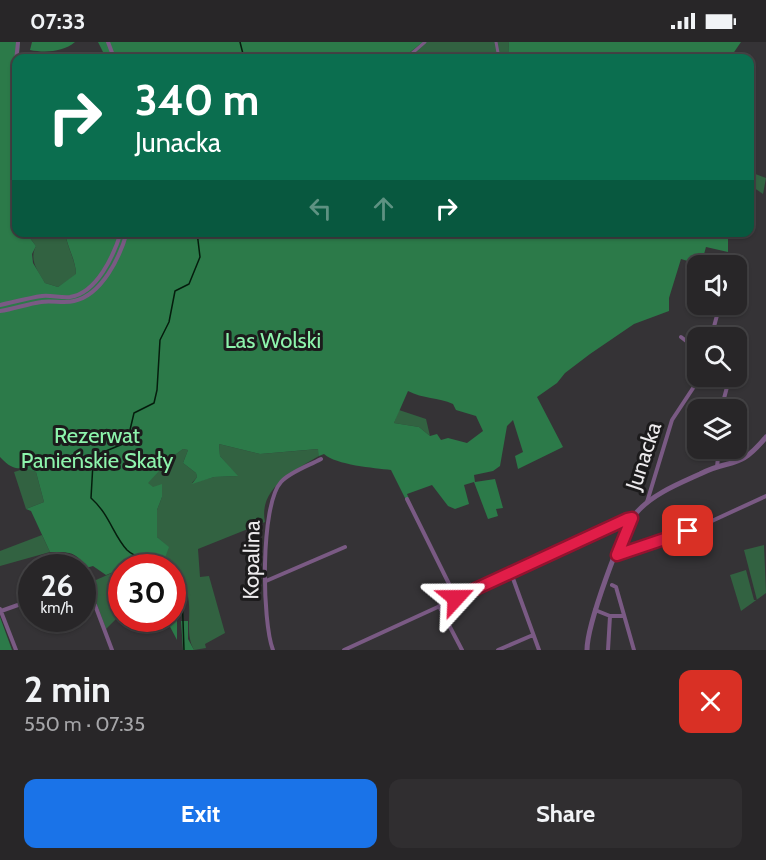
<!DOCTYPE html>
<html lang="en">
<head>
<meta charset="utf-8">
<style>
  :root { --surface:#282628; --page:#302e30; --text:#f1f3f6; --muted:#a5a5a8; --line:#444345; --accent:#1a73e8 }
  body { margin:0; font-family:Cabin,sans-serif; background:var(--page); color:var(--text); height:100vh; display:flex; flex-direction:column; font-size:22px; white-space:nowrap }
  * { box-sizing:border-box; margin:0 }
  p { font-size:20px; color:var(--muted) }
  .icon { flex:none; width:33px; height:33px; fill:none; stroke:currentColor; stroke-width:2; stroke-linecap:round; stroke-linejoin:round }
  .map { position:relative; height:608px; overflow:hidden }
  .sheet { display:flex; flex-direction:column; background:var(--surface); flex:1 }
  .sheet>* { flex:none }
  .hud { position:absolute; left:12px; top:12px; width:742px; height:183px; border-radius:12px; box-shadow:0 2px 4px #0004,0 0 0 2px var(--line); background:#0b6e4f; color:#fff; overflow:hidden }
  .fabs { position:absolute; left:687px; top:213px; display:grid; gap:12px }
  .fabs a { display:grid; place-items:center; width:60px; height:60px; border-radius:12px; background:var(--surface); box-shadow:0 2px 4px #0004,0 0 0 2px var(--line); font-size:30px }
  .speed { position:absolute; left:18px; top:512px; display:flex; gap:12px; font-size:30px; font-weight:700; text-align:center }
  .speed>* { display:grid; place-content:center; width:78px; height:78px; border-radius:50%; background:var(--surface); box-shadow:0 2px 4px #0004,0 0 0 2px var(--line); line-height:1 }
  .speed small { font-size:15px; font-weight:400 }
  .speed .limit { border:9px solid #d22; background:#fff; color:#111 }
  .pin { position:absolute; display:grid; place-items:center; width:51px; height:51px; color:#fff; margin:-26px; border-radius:12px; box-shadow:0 3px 9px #0006 }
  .me { position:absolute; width:66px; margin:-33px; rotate:66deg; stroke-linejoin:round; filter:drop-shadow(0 0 4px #0008) }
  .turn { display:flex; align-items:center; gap:21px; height:126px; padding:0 24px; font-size:27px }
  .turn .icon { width:78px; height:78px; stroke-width:2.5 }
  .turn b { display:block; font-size:42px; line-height:51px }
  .lanes { display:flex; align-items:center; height:57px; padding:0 24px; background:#0003; justify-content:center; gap:30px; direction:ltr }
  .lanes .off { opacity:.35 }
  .round { display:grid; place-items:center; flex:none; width:63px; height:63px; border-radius:12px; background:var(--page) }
  .overview { display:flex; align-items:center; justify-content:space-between; height:102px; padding:0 24px }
  h1 { font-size:36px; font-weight:700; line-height:45px }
  .action { display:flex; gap:12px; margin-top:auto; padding:12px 24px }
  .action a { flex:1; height:69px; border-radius:12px; background:var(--accent); color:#fff; font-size:24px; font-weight:700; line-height:69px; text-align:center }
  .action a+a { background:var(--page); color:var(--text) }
  .status { display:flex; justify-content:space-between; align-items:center; height:42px; padding:0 30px; background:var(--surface); direction:ltr }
  .status svg { height:16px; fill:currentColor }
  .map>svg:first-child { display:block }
  .green { fill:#326241 }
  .forest { fill:#2c7a49; fill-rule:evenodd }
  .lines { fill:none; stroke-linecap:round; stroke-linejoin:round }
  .stream { stroke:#051d0d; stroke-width:1.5 }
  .pedestrian { stroke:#7a5a84; stroke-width:3 }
  .minor { stroke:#7a5a84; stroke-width:4 }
  .tertiary { stroke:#7a5a84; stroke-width:5 }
  .route-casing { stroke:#92132f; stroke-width:15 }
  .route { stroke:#e11d48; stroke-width:10 }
  .labels { text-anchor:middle; stroke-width:6; stroke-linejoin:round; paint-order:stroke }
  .park-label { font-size:22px; fill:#8df4ac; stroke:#1c1b1c }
  .street-label { font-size:22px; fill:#eceaec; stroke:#1c1b1c }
</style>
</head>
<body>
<div class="status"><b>07:33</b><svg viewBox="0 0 49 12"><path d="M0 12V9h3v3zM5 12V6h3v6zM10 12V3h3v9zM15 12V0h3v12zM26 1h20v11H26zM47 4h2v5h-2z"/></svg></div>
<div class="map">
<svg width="766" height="608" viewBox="0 0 766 608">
  <rect width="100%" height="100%" fill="#353336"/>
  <!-- green -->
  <path class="green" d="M 423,0 L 509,0 L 508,16 L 407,16 L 405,14 Z
    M 750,130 L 766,136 L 763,152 L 750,143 Z
    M 26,191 L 65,191 C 67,205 76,219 76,233 L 58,245 L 45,241 C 37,228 29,218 36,204 Z
    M 59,362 L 172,415 L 183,407 L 188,408 L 183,421 L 196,431 L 197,435 L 192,441 L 214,435 L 237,434 L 220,414 L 219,402 L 260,412 L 319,407 L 319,414 C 295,428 258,446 265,480 L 198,507 L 200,535 L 209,534 L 225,591 L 205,602 L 206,606 L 194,608 C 184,590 193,571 187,551 C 186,548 182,547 181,544 C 175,530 175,530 162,521 L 168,505 L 157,495 L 157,468 L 162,455 L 153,445 L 159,525 L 128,525 L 132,523 Z
    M 399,368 L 426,377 L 430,394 L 419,385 L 394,381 Z
    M 27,426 L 36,430 L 44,460 L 26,467 L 14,430 Z
    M 42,493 L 50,510 L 0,524 L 0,509 Z
    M 764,503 L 766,551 L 741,569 L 730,533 L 746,528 L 754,558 L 757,558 L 744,508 Z
    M 121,527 L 121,572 L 106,587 L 89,541 Z"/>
  <!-- forest -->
  <path class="forest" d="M 0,0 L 20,0 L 19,16 L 16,16 L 16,190 L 26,191 L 36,204 L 32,212 L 33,221 L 45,241 L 58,245 L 76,232 C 76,219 67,204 65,191 L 728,190 L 728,210 L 706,205 L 701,223 L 681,217 L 669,256 L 669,269 L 634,282 L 590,312 L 565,331 L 557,341 L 537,355 L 563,405 L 518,427 L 515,414 L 523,410 L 513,378 L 507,384 L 500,424 L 493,429 L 474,433 L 475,440 L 495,437 L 503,466 L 496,467 L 498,474 L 488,477 L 474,440 L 464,443 L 469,462 L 455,467 L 448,464 L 432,443 L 407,452 L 409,457 L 406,458 L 391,428 C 374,426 336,423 324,412 L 319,414 L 318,407 L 260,412 L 219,402 L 220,414 L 238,434 L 214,435 L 192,442 L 197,435 L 196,431 L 183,421 L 188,408 L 183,407 L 172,415 L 157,419 L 159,429 L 148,441 L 153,445 L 162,442 L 162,455 L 157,468 L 157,495 L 169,505 L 163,521 L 169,525 L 134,523 L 122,525 L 121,527 L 106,533 L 93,524 L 86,526 C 76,509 69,510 50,510 L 31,469 L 26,467 L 44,460 L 36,430 C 18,422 17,433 0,415 ZM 408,349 C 423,357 438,355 453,362 L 456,368 L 476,374 L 483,389 L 467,401 L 448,396 L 441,398 L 437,392 L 430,394 L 419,385 L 394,381 Z
    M 32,0 L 75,0 C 63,10 45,11 30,8 Z
    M 98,0 L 423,0 L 405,14 L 407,16 L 106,16 Z
    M 509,0 L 741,0 L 730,16 L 508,16 Z
    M 173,528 L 182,537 L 181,544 L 177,547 L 177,598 L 166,577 L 172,576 Z
    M 0,575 L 12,608 L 0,608 Z
    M 181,579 L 188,579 L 188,597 L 194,608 L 183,608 Z"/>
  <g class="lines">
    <!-- stream -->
    <path class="stream" d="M 240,0 L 244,16
      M 162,525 C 151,518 136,517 127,508 C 113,493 110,473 91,456 L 93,421 L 96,413 L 123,402 L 130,388 L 134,371 L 154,361 L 157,348 L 160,298 L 169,280 L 175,249 L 189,242 L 200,215 L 197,190
      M 172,538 L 182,550 L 184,608"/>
    <!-- pedestrian -->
    <path class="pedestrian" d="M 496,0 L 499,16
      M 411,16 L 410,13 L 425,0"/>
    <!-- minor -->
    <path class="minor" d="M 108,0 L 114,16
      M 16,38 L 15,29 L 18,0
      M 0,263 C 14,260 28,256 42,254 C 51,253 61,256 70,255 C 97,251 114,213 121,190
      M 0,269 C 14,267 27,262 41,260 C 52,258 64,262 74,259 C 102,253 120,215 127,190
      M 681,295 L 698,308
      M 711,296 L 720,262
      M 721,368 L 727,345 L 723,334
      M 717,425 L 719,406
      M 407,457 L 456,556
      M 647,460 L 672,378 L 701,334
      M 617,513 L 701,484 L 766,454
      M 511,531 L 539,608
      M 266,539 L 345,505
      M 612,543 L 616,545 L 634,608
      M 95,563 L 112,608
      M 439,564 L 462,608
      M 0,567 L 16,608
      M 595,568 L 610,574 L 624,574
      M 1,569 L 32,558
      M 273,608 C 262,580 260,463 281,440 C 290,430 308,424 321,417
      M 344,608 L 632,476
      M 498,608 L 533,593
      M 608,608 L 610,574"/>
    <!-- tertiary -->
    <path class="tertiary" d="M 587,608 C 587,584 621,487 637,470 C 653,452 678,442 700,432 C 733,415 737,430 766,395"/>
  </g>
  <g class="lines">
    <!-- route casing -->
    <g class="route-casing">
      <path id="route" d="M 456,556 L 627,477 L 632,476 L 617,513 L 688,489"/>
    </g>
    <!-- route -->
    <use href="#route" class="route"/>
  </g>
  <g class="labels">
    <!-- park labels -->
    <g class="park-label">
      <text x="273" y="306">Las Wolski</text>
      <text x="97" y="401">Rezerwat<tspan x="97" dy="25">Panieńskie Skały</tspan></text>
    </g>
    <!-- street labels -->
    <g class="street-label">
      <text transform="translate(643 414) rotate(-72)" y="8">Junacka</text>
      <text transform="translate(251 518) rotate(-89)" y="8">Kopalina</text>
    </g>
  </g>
</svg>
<div class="fabs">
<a><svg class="icon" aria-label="sound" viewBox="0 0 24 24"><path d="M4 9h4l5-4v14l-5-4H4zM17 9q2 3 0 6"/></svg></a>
<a><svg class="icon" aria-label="search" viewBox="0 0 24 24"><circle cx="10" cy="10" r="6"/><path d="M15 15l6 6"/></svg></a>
<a><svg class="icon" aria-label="layers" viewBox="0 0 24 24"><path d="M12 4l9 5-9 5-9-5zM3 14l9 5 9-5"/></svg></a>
</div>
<div class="speed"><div>26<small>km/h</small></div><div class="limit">30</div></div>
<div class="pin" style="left:688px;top:489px;background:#d93025"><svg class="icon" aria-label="arrive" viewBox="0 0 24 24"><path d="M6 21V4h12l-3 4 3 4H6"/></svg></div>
<svg class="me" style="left:456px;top:556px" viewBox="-20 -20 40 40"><path d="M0-17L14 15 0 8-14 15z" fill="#e11d48" stroke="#fff" stroke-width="4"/></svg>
<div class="hud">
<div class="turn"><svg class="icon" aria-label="right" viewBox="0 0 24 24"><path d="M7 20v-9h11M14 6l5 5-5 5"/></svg><div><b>340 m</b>Junacka</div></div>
<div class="lanes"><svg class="icon off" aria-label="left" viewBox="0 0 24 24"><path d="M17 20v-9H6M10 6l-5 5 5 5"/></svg><svg class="icon off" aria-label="ahead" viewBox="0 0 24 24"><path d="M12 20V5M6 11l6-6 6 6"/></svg><svg class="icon" aria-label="right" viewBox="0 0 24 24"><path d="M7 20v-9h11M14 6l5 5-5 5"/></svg></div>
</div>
</div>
<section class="sheet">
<div class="overview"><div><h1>2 min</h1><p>550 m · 07:35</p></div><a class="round" style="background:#d93025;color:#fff"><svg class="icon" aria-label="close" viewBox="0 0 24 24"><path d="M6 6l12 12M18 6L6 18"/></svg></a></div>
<div class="action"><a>Exit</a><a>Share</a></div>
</section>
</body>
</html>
